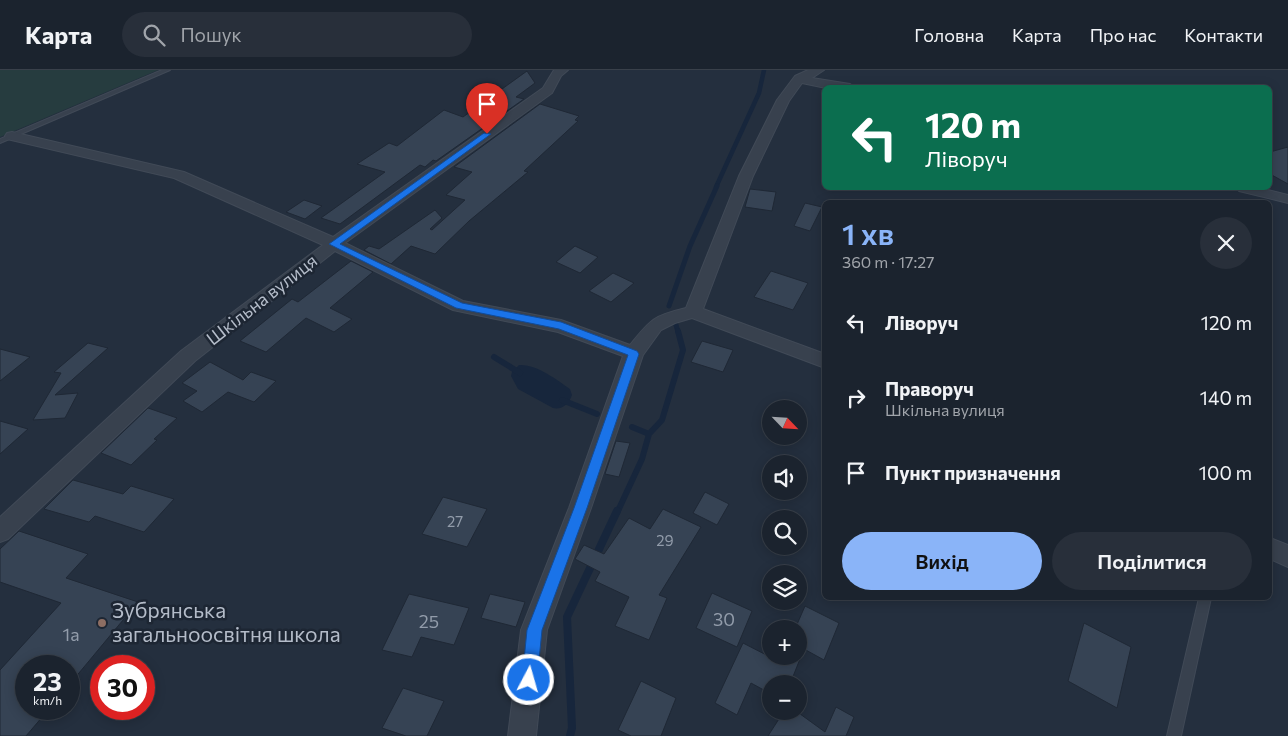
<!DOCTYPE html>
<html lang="uk">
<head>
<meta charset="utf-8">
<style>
  :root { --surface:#1b232e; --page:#282f3a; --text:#f1f3f6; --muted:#a0a4aa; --line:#39404a; --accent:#8ab4f8 }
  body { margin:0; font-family:Commissioner,sans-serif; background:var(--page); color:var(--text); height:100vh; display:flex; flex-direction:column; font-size:19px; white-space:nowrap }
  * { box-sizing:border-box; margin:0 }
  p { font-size:16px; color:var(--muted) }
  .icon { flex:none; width:28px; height:28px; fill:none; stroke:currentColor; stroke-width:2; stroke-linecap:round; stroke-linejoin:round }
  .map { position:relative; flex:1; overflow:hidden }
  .drawer { position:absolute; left:822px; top:130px; width:450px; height:400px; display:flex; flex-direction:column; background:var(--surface); border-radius:8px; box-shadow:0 2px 12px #0003,0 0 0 1px var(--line) }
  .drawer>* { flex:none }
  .guide { position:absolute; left:822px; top:15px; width:450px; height:105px; border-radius:8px; box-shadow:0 2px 12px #0003,0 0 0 1px var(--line); background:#0b6e4f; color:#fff; overflow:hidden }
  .needle { width:32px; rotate:115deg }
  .buttons { position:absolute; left:762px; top:330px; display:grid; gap:10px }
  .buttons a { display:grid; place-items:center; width:45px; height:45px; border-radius:50%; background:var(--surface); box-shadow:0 2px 12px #0003,0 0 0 1px var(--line); font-size:25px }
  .speed { position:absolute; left:15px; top:585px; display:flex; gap:10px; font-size:25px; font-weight:700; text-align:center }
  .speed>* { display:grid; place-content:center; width:65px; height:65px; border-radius:50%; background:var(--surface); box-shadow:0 2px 12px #0003,0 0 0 1px var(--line); line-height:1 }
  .speed small { font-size:12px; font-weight:400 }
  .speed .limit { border:8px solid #d22; background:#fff; color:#111 }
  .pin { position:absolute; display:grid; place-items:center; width:42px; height:42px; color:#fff; margin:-51px -21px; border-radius:50% 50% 50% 0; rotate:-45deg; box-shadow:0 0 5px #0007 }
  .pin .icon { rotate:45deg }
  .me { position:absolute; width:55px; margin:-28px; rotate:6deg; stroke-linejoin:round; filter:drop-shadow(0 0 4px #0008) }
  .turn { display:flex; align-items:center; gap:18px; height:105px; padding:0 20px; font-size:22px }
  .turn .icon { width:65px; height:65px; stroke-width:2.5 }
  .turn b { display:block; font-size:35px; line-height:42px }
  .round { display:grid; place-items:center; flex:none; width:52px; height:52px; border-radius:26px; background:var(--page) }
  .head { display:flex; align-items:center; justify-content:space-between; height:85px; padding:0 20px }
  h1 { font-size:30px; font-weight:600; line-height:38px; color:var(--accent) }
  .cta { display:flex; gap:10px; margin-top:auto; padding:10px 20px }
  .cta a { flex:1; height:58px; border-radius:30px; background:var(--accent); color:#111; font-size:20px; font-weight:600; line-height:58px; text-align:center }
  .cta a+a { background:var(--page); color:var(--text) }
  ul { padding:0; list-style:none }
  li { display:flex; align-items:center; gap:15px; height:75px; padding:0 20px }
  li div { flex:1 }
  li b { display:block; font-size:19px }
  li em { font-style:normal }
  header { display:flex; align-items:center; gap:30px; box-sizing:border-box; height:70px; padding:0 25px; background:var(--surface); border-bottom:1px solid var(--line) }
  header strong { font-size:24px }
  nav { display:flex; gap:28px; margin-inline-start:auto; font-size:18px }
  .search { width:350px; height:45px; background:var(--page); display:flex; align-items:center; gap:12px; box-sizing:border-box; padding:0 18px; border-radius:28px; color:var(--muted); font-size:19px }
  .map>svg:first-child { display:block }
  .green { fill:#263c3f }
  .water { fill:#17263c }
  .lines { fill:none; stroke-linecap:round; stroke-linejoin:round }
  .stream-far3 { stroke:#17263c; stroke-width:4.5 }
  .stream-far2 { stroke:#17263c; stroke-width:5 }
  .stream-far1 { stroke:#17263c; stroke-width:6 }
  .stream { stroke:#17263c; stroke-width:8 }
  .building { fill:#364354; stroke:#1f2835 }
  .lane-casing { stroke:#414a57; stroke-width:2 }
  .street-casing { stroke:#414a57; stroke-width:2 }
  .lane { fill:#38414e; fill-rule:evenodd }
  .street { fill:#38414e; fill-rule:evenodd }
  .route { fill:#1a73e8; stroke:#114b97 }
  .education-dot { fill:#8d6e63; stroke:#1d2633; stroke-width:2 }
  .labels { text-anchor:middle; stroke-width:5; stroke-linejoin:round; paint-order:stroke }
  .number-label { font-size:15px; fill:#929caa }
  .street-label { font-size:18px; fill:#b4bcc9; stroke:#1d2633 }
  .near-number-label { font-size:18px; fill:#929caa }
  .near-poi-label { font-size:21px; fill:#b4bcc9; stroke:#1d2633; text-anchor:start }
</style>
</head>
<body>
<header>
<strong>Карта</strong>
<div class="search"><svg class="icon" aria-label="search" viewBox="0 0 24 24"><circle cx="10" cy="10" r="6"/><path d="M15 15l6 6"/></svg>Пошук</div>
<nav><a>Головна</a><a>Карта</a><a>Про нас</a><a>Контакти</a></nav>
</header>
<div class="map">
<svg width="1288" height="666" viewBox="0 0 1288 666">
  <rect width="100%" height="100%" fill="#242f3e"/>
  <!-- green -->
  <path class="green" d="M 0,0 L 158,0 L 0,67 Z"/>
  <!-- water -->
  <path class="water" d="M 519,295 C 537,294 557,310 570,319 L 572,325 C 569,334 562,340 553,338 L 518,319 L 511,306 L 512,302 Z"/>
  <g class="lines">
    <!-- stream-far3 -->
    <path class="stream-far3" d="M 716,117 L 759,23 L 764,0"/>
    <!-- stream-far2 -->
    <path class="stream-far2" d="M 669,236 L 690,176 L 717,116
      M 676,255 L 678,262"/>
    <!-- stream-far1 -->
    <path class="stream-far1" d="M 494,287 L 520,303
      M 562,330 L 597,344
      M 632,357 L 649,364
      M 617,443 L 642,389 L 649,364 L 662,350 L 683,280 L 678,261"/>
    <!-- stream -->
    <path class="stream" d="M 570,666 L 572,658 L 567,547 L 617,441"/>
  </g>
  <!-- building -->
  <path class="building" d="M 527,1 L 535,13 L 516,27 L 524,29 L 436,91 L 433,90 L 425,97 L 420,95 L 340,154 L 321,148 L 385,102 L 357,94 L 389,73 L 397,76 L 444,40 L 463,47 Z
    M 540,34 L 579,46 L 575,50 L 578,51 L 524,101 L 528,102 L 469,151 L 435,184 L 411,176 L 391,194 L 364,180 L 369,176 L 379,179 L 435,140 L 442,148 L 430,159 L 432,160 L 465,130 L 446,125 L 472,102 L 454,97 Z
    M 1288,77 L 1288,114 L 1270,104 L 1270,82 Z
    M 750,119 L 776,122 L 772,141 L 745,137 Z
    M 304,130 L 322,136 L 305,149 L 286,142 Z
    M 805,133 L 822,137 L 810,161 L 794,156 Z
    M 575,176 L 598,187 L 580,203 L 556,192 Z
    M 351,191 L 373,202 L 330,238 L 352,249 L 334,262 L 306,248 L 266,282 L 240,271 L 292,229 L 298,232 Z
    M 771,201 L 808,213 L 793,240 L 754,227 Z
    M 613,203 L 634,213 L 611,232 L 589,221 Z
    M 702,271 L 733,280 L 723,302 L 691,292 Z
    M 88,273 L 108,278 L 55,325 L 78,323 L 65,348 L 33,350 L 61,303 L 54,302 Z
    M 0,279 L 30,287 L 0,311 Z
    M 210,292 L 243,310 L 251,302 L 276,311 L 254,332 L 228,322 L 202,342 L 183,331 L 197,321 L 182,313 Z
    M 148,338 L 177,348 L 154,369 L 157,370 L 131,395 L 101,383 Z
    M 0,351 L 28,359 L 0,384 Z
    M 616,371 L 630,373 L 619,407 L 605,404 Z
    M 73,410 L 123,424 L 131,416 L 174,429 L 144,462 L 95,446 L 89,452 L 44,439 Z
    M 705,422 L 729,434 L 717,455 L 693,443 Z
    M 443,427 L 487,439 L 467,477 L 422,464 Z
    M 663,439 L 701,457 L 659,525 L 667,528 L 649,570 L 615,556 L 629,527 L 595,511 L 600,502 L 575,489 L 584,475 L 604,484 L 629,448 L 650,459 Z
    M 19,461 L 88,484 L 66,508 L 138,532 L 69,615 L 69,596 L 26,596 L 26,639 L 49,639 L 26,666 L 0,666 L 0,600 L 61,533 L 0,512 L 0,479 Z
    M 712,523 L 752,541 L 737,577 L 696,558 Z
    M 409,524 L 469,538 L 454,575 L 421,567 L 412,587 L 382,580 Z
    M 490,524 L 525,532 L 516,557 L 481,548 Z
    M 805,536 L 839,553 L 824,590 L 804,579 L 790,614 L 771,614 L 771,624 L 751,613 L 737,645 L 715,633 L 743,573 L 780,592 L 782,586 L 799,586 L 799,559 L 795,559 Z
    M 1084,553 L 1131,577 L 1117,638 L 1068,611 Z
    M 641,611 L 676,628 L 661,666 L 631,666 L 618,660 Z
    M 403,618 L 444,631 L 427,666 L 406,666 L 382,658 Z
    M 836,637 L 854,647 L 846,666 L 768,666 L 784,641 L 796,641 L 825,662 Z"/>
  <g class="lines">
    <!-- lane casing -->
    <g class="lane-casing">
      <path id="lane" d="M 162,0 L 170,0 L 0,73 L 0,69 Z
        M 1199,528 L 1211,528 L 1181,666 L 1167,666 Z"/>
    </g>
    <!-- street casing -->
    <g class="street-casing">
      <path id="street" d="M 554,0 L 568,0 L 561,6 L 552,23 L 345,173 L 463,231 L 561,250 L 630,275 C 651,249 653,246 686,238 L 739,106 L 777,30 L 795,6 L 808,0 L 824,0 L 812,8 L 850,14 L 856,18 L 826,18 L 802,13 L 789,31 L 753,106 L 703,239 L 825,284 L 825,298 L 692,248 L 675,253 L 661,260 L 643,285 L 591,438 L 547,560 L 536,666 L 508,666 L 521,560 L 569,438 L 623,286 L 558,262 L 453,240 L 335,181 L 195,291 L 8,469 L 0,472 L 0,447 L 181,281 L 323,175 L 174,108 L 7,69 L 5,66 L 7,63 L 12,62 L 184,102 L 333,167 L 543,18 Z
        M 1237,118 L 1260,118 L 1288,125 L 1288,133 L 1239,121 Z
        M 1270,468 L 1288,475 L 1288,497 L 1270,489 Z"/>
    </g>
    <!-- lane -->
    <use href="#lane" class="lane"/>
    <!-- street -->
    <use href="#street" class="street"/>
  </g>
  <!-- route -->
  <path class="route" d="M 484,63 L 491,64 L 340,174 L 462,233 L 561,252 L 637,281 L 639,284 L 587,438 L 542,560 L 537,610 L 535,615 L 529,618 L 524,615 L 522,610 L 527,560 L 574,438 L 628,285 L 559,259 L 456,238 L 329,174 Z"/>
  <!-- markers -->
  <circle class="education-dot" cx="102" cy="553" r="5"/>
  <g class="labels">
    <!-- number labels -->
    <g class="number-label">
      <text x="455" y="457">27</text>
      <text x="665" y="476">29</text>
    </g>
    <!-- street labels -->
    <g class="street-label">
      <text transform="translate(262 230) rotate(-38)" y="6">Шкільна вулиця</text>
    </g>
    <!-- near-number labels -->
    <g class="near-number-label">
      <text x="724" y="556">30</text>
      <text x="429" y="558">25</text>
      <text x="71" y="571">1а</text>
    </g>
    <!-- near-poi labels -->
    <g class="near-poi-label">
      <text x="112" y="548">Зубрянська<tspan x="112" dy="24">загальноосвітня школа</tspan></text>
    </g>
  </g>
</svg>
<div class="buttons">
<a><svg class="needle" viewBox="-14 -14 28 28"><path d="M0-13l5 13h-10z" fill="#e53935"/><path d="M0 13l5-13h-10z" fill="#a0a4aa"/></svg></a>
<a><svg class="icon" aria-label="sound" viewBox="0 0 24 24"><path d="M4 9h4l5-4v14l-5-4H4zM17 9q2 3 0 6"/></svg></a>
<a><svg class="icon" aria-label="search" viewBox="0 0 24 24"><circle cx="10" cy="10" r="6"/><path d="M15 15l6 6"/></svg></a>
<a><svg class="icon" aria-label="layers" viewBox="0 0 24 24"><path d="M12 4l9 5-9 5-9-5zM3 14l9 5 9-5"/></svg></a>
<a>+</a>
<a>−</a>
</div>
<div class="speed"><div>23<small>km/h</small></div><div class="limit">30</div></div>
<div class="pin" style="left:487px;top:64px;background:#d93025"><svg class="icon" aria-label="arrive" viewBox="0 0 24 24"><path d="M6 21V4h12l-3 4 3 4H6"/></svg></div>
<svg class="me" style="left:529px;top:610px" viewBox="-20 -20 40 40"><circle r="17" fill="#1a73e8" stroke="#fff" stroke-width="3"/><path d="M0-11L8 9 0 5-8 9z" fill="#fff"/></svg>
<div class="guide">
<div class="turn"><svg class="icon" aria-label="left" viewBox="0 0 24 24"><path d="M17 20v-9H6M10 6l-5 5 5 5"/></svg><div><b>120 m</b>Ліворуч</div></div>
</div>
<section class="drawer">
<div class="head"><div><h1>1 хв</h1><p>360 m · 17:27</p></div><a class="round"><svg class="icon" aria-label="close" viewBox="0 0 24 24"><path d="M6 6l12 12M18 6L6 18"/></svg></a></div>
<ul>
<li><svg class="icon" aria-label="left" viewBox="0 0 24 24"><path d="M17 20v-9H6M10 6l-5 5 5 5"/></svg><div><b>Ліворуч</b></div><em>120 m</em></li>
<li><svg class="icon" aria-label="right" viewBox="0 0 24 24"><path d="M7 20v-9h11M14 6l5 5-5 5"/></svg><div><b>Праворуч</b><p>Шкільна вулиця</p></div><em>140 m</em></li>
<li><svg class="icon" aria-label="arrive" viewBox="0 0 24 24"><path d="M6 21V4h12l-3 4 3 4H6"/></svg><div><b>Пункт призначення</b></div><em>100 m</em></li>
</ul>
<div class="cta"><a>Вихід</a><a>Поділитися</a></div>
</section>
</div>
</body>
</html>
